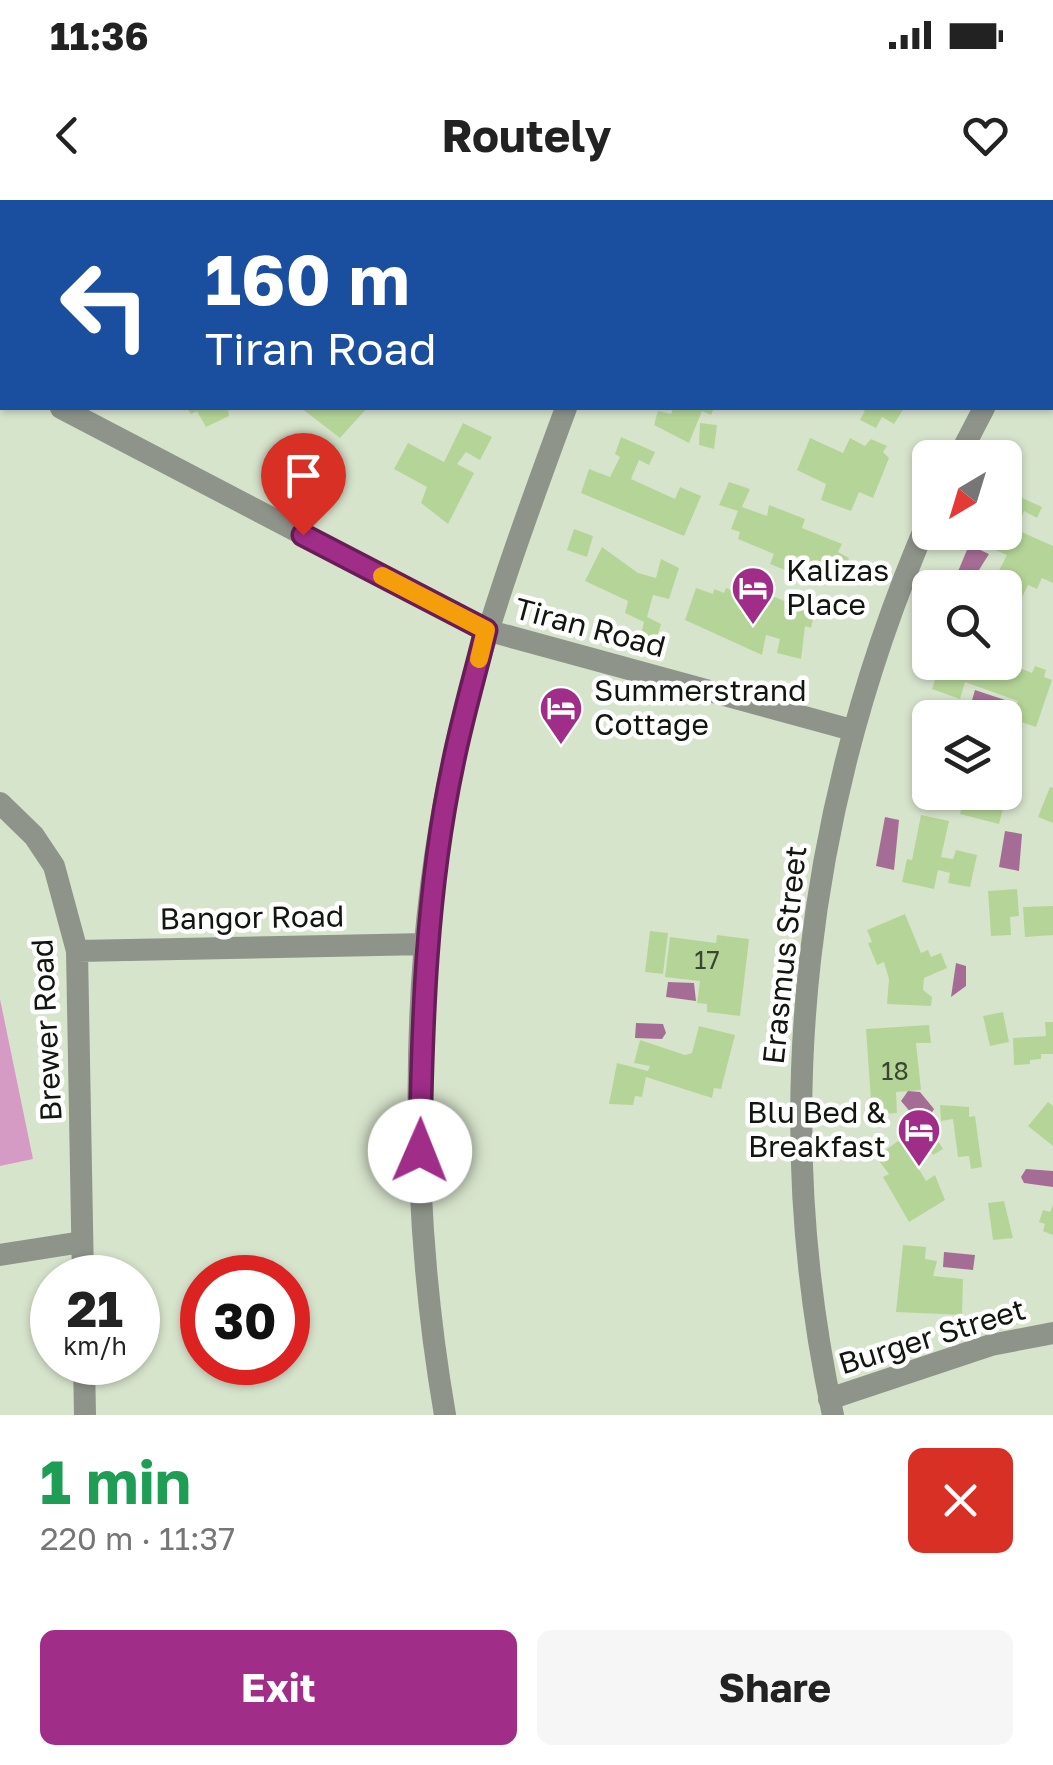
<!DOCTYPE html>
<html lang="en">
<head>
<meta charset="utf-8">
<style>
  :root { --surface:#fff; --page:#f6f6f6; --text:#222; --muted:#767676; --accent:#a02d88 }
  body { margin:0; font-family:"Golos Text",sans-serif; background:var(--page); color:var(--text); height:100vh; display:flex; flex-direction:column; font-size:38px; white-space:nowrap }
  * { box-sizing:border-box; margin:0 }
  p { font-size:32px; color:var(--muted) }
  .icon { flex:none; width:55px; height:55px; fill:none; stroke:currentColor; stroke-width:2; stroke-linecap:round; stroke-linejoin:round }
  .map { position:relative; height:1215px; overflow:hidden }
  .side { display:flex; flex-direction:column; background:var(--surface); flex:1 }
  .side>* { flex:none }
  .guide { position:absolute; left:0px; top:0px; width:1055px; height:210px; box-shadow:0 2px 8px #0004; background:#1a4fa0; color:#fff; overflow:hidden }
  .needle { width:65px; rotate:218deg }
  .controls { position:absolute; left:912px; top:240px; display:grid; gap:20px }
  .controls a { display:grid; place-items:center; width:110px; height:110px; border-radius:15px; background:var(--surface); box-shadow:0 2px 8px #0004; font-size:50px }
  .speed { position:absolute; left:30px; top:1055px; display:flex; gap:20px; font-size:50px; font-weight:700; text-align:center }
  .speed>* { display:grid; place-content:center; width:130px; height:130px; border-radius:50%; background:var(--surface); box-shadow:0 2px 8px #0004; line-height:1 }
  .speed small { font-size:25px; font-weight:400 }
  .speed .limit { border:15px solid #d22; background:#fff; color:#111 }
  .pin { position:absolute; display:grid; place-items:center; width:85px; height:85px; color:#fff; margin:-102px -42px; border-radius:50% 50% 50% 0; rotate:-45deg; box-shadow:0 0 10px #0007 }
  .pin .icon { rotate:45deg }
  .me { position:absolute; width:110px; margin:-55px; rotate:1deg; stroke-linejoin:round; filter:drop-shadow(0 0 8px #0008) }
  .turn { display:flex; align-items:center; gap:35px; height:210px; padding:0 40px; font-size:45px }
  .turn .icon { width:130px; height:130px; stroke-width:2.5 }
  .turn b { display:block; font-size:70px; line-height:85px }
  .round { display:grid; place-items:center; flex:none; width:105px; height:105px; border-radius:15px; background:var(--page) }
  .head { display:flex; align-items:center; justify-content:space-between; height:170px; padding:0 40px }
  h1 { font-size:60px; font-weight:700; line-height:75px; color:#1e9e55 }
  .button { display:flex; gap:20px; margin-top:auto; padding:20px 40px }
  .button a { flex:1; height:115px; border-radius:15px; background:var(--accent); color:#fff; font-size:40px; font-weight:700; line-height:115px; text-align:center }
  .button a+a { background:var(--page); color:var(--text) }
  .status { display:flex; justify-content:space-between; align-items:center; height:70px; padding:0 50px; background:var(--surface); direction:ltr }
  .status svg { height:28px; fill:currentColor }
  header { display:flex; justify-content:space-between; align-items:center; height:130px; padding:0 40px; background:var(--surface); font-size:45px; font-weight:700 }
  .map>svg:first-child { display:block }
  .green { fill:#d59bc4 }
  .water { fill:#a56d95 }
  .building { fill:#b5d598 }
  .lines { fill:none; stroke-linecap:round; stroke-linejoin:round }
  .minor { stroke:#8f948a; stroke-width:22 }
  .route-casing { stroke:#681d58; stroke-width:25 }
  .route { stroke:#a02d88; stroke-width:18 }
  .slow { stroke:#f59e0b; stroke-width:18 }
  .labels { text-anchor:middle; stroke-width:9; stroke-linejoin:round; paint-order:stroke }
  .number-label { font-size:25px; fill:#3a4630 }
  .poi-label { font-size:30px; fill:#11160e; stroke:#fff; text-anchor:start }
  .street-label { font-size:30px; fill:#11160e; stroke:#fff }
</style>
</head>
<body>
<div class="status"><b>11:36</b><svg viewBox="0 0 49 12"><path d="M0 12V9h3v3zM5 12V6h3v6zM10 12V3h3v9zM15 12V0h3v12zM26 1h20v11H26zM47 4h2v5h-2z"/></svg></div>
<header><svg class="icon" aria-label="back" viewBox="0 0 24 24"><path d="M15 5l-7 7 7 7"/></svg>Routely<svg class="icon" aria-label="heart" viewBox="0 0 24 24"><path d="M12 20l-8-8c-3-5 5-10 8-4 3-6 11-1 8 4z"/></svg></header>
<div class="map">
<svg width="1053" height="1215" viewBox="0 0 1053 1215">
  <rect width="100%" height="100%" fill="#d7e4cc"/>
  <!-- green -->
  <path class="green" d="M 0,799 L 33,959 L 0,966 Z"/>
  <!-- water -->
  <path class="water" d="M 969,345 L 989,354 L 972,381 L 957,374 Z
    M 975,490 L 1008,501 L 1002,517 L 970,507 Z
    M 885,617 L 899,620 L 894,670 L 876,666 Z
    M 1005,631 L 1022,634 L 1019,671 L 999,667 Z
    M 956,763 L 966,766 L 966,786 L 951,797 Z
    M 668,782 L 694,783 L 696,801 L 666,797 Z
    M 636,823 L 663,824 L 666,833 L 662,839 L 635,838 Z
    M 908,891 L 920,892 L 934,909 L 928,920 L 912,914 L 901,901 Z
    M 1026,969 L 1053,971 L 1053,987 L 1024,983 L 1021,977 Z
    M 944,1052 L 975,1055 L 973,1070 L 943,1067 Z"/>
  <!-- building -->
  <path class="building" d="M 187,208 L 235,208 L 228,210 L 229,216 L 206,227 L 197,211 L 191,214 Z
    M 301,208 L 367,208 L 340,238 Z
    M 673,208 L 714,208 L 711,215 L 702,211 L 689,243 L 654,225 L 658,211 L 671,214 Z
    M 859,208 L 904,208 L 894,224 L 882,217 L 876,228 L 860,220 L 865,211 Z
    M 463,223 L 492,237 L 480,260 L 466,252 L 457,264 L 474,273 L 448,324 L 421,303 L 427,287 L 394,269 L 408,243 L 444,262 Z
    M 700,223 L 717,225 L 714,249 L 699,245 Z
    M 313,237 L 331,250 L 328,255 L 332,258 L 320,273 L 296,257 Z
    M 621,237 L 655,252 L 649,265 L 639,260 L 631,279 L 675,299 L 680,287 L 701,296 L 684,336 L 581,293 L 589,269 L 610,277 L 620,257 L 615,254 Z
    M 810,238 L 843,253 L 850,238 L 865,246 L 871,239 L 887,246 L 883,252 L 889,258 L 873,298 L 859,292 L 851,311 L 821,300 L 826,284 L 797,270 Z
    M 729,282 L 750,289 L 742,307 L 767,316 L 769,305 L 805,319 L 802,328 L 842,344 L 838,352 L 849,358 L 842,377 L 793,355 L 785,370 L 770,364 L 774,354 L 738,339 L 740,332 L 731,329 L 738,311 L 719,305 Z
    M 1018,296 L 1042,307 L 1037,318 L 1024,311 L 1017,330 L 1053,346 L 1053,383 L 1042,378 L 1037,389 L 1028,385 L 1021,399 L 1005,392 L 1005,388 L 991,386 L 1007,355 L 995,350 L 998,343 L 987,338 L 989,332 L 1005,332 L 1005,303 L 1013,306 Z
    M 574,329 L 593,336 L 587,357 L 567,350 Z
    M 602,347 L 638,373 L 656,378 L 661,359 L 679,368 L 669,399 L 653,395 L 647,417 L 661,424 L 656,441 L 641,435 L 644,422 L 625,413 L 628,401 L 585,381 Z
    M 748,387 L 795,405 L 797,413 L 798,405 L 815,411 L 811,428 L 805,426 L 801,459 L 777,453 L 780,439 L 766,435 L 762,455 L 685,420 L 696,388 L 713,394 L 714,389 L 724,393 L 726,388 L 746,396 Z
    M 941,462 L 1005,462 L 1032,473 L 1035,466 L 1046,470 L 1044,477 L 1052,480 L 1036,527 L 1012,519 L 1018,501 L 965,482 L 960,499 L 932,489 Z
    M 1050,587 L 1053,588 L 1053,623 L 1038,617 Z
    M 959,592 L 993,592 L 992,597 L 1005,601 L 999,624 L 960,614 L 965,596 Z
    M 921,615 L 949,621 L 941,657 L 953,659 L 956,650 L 977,655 L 970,687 L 948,683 L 950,673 L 938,670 L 934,689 L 902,682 L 907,659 L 912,660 Z
    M 1017,689 L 1019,716 L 1010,717 L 1011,735 L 991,736 L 988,691 Z
    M 1053,706 L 1053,735 L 1025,737 L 1023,707 Z
    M 905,714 L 921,753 L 928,750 L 931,757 L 941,753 L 947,768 L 924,778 L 923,790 L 932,797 L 931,806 L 887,804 L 889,779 L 884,762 L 877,765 L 868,743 L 872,742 L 867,730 Z
    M 650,731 L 668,733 L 663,774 L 645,772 Z
    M 717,735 L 749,739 L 740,816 L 707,812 L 707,804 L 697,803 L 700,781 L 665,777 L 670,737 L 716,743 Z
    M 1003,812 L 1009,842 L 990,846 L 983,816 Z
    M 1045,822 L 1053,822 L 1053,854 L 1041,854 L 1041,859 L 1030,860 L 1030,864 L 1014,865 L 1013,838 L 1046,836 Z
    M 929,825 L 931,843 L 916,843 L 921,890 L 896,892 L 897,913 L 872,915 L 866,829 Z
    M 699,826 L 735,835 L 721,889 L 714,888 L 712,898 L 646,877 L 642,897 L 635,896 L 633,905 L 609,904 L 617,863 L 648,871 L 650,866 L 634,863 L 640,840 L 685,855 L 692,853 Z
    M 1048,902 L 1053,906 L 1053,946 L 1028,926 Z
    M 940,905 L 969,907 L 969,917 L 975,916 L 982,967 L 971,969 L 969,956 L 958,957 L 953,919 L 941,921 Z
    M 921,932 L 927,941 L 935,936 L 943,949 L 933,955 L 930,950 L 913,959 L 926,981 L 935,975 L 945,1000 L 909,1022 L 883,977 L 889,974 L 876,957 L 901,939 Z
    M 1004,1001 L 1013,1038 L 993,1040 L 988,1003 Z
    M 1053,1005 L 1053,1035 L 1043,1031 L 1045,1024 L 1039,1022 L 1043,1010 L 1050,1012 Z
    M 903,1045 L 926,1047 L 925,1059 L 937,1061 L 933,1076 L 963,1079 L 962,1115 L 896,1112 Z"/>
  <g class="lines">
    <!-- minor -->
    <path class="minor" d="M 456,0 L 461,2
      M 1052,78 L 1053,77
      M 0,176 L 2,177
      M 61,208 L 486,430 L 852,530
      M 958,258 L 984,208
      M 0,603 L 34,636 L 54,666 L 77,751 L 83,1078
      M 77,751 L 427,744
      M 0,1055 L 82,1042
      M 84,1162 L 85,1215
      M 829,1199 L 991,1145 L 1053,1133
      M 445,1215 C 410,1013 407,761 453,560 C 481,439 523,324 566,208
      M 833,1215 C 767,911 806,600 930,316"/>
  </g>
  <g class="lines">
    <!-- route casing -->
    <g class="route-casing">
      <path id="route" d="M 303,335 L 486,430 C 475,475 462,519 453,564 C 426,691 422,822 420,951"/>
    </g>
    <!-- route -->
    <use href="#route" class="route"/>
    <!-- slow -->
    <path class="slow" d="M 382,376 L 486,430 L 479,459"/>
  </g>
  <!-- icons -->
  <defs>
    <g id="hotel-pin" transform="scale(2.25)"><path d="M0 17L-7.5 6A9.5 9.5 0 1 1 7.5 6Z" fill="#a02d88" stroke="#fff"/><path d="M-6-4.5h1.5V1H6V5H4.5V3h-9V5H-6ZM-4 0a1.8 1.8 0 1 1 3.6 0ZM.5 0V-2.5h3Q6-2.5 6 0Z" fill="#fff"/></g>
  </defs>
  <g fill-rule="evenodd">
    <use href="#hotel-pin" x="753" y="388"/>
    <use href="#hotel-pin" x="561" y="508"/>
    <use href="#hotel-pin" x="919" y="930"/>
  </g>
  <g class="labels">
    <!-- number labels -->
    <g class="number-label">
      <text x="707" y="769">17</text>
      <text x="895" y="880">18</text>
    </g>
    <!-- poi labels -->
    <g class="poi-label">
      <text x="786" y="381">Kalizas<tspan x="786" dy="34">Place</tspan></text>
      <text x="594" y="501">Summerstrand<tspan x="594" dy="34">Cottage</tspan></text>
      <text x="886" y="923" text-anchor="end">Blu Bed &amp;<tspan x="886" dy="34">Breakfast</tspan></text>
    </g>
    <!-- street labels -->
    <g class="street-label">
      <text transform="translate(590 428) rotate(15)" y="10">Tiran Road</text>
      <text transform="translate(252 718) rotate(-1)" y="10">Bangor Road</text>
      <text transform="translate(785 755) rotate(-84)" y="10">Erasmus Street</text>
      <text transform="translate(47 830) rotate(-93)" y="10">Brewer Road</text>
      <text transform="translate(932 1137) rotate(-17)" y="10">Burger Street</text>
    </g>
  </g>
</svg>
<div class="controls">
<a><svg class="needle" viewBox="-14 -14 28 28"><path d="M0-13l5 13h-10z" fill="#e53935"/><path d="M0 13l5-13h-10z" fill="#767676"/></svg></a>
<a><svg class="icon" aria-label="search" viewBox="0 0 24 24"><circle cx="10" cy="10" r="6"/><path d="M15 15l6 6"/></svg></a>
<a><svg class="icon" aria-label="layers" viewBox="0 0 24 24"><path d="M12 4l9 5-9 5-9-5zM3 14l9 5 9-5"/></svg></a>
</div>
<div class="speed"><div>21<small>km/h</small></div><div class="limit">30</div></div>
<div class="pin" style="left:303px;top:335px;background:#d93025"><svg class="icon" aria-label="arrive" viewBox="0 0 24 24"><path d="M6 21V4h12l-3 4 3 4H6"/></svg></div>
<svg class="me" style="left:420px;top:951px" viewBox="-20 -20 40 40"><circle r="19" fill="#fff"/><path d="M0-13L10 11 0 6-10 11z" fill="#a02d88"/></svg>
<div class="guide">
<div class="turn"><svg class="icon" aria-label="left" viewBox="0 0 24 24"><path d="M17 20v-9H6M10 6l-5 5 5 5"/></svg><div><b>160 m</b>Tiran Road</div></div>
</div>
</div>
<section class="side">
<div class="head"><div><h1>1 min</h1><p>220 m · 11:37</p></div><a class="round" style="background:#d93025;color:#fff"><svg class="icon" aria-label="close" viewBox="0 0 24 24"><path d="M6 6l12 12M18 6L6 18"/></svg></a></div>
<div class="button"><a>Exit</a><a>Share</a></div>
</section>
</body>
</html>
